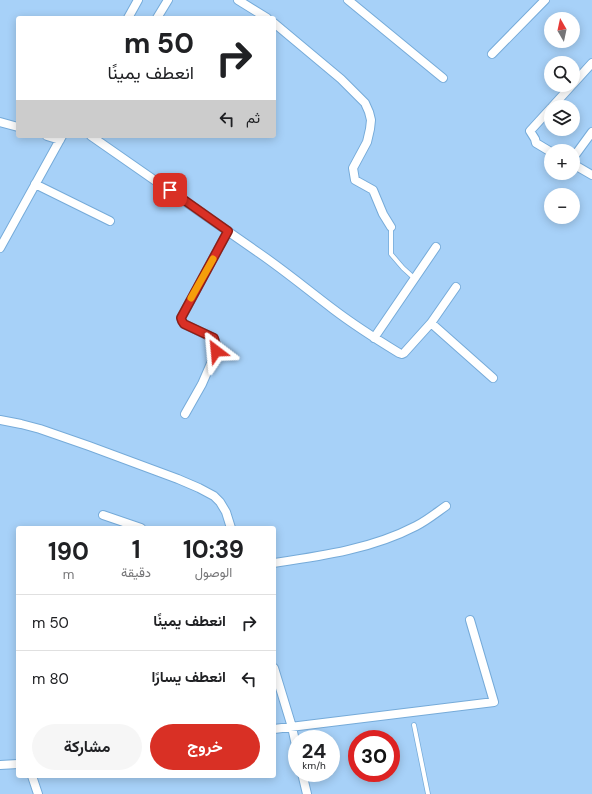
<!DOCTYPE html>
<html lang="ar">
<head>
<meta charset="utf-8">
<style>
  :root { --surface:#fff; --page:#f6f6f6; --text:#202124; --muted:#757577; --line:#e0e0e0; --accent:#d93025 }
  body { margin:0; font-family:"DM Sans",Vazirmatn,sans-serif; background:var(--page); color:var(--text); direction:rtl; height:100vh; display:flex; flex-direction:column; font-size:15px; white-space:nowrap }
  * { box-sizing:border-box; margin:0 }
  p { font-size:13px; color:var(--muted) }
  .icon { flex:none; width:22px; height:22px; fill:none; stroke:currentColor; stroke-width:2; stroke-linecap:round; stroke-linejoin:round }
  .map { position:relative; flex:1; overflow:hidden; direction:ltr }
  .details { position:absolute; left:16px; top:526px; width:260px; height:252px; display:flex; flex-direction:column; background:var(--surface); border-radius:4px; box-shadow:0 2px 10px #0003; direction:rtl }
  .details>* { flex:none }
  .banner { position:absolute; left:16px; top:16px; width:260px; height:122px; border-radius:4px; box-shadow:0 2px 10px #0003; direction:rtl; background:#fff; color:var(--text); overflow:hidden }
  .needle { width:26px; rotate:351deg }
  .fabs { position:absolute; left:544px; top:12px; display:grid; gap:8px }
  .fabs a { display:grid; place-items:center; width:36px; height:36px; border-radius:50%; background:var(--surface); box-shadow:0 2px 10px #0003; font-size:20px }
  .speed { position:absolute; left:288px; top:730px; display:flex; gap:8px; font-size:20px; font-weight:700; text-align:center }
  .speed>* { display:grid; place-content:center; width:52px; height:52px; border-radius:50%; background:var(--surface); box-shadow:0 2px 10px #0003; line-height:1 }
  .speed small { font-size:10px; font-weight:400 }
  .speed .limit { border:6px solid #d22; background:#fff; color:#111 }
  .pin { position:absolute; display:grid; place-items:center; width:34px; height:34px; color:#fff; margin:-17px; border-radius:8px; box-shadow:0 2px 6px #0006 }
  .me { position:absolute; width:44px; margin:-22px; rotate:331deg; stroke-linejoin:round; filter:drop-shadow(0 0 3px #0008) }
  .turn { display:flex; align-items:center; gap:14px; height:84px; padding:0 16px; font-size:18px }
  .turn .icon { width:52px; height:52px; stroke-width:2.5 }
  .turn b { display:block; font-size:28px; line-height:34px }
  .then { display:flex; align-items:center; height:38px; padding:0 16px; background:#0003; gap:8px; font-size:15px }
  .eta { display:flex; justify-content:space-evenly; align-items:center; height:68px; text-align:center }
  .eta b { font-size:24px; font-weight:700; line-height:28px }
  .primary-button { display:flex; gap:8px; margin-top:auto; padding:8px 16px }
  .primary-button a { flex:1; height:46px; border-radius:24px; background:var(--accent); color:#fff; font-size:16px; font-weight:700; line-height:46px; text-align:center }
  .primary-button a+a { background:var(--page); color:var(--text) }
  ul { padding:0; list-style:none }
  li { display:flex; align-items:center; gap:12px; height:56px; padding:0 16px; border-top:1px solid var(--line) }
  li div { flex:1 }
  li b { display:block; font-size:15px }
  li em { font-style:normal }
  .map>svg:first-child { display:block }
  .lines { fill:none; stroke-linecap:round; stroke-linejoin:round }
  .service-casing { stroke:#76abd9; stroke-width:5.5 }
  .minor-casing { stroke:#76abd9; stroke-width:10 }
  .service { stroke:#fff; stroke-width:4 }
  .minor { stroke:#fff; stroke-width:8 }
  .route-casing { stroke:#8d1f18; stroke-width:10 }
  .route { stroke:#d93025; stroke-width:7 }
  .slow { stroke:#f59e0b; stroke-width:7 }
</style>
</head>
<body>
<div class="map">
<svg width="592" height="794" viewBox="0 0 592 794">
  <rect width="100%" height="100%" fill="#a7d1f8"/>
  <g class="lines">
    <!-- service casing -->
    <g class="service-casing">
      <path id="service" d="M 391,227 L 391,254 L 403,268 L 414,278
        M 414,725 L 428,794"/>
    </g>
    <!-- minor casing -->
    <g class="minor-casing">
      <path id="minor" d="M 238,0 L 267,18
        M 348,0 L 443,78
        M 128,18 L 138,0
        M 157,18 L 168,0
        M 274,23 L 341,79 L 365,103 L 369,112 L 371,120 L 370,129 L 367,142 L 353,168 L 355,180 L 373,190 L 383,214 L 391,227
        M 492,54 L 545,0
        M 573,84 L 592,63
        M 552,107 L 572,85
        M 551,108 L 530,131 L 535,139 L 536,143 L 551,152
        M 0,122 L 18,127
        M 47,136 L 60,140
        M 91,136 L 259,253 C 285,271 308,290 333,309 C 354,325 376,339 399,353 L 402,354 L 404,353 L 431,323 L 456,287
        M 573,158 L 592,132
        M 573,164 L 592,175
        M 35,184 L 110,221
        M 0,248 L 62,136
        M 431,323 L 493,378
        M 374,338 L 436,247
        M 185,414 L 202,384 L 212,361 L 216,351 L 215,341 L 213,338 L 184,324 L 182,321 L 181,318 L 228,231
        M 0,420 L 21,424 L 40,429 L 89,446 L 178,479 L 199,488 L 214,496 L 220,502 L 226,512 L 231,528
        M 103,515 L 141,528
        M 274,563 C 322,556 372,549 416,526 C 426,521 436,513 446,506
        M 274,668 L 292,727 L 297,750
        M 274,729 L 494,702 L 470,620
        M 0,765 L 18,764
        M 302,773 L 307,794
        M 32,776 L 38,794"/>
    </g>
    <!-- service -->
    <use href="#service" class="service"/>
    <!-- minor -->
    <use href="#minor" class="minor"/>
  </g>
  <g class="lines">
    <!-- route casing -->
    <g class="route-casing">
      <path id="route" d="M 170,190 L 228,231 L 181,318 L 182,321 L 184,324 L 214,338 L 216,345 L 216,351"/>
    </g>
    <!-- route -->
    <use href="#route" class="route"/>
    <!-- slow -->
    <path class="slow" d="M 191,298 L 213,259"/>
  </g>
</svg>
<div class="fabs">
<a><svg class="needle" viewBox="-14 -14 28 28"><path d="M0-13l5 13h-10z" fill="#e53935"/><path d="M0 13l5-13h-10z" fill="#757577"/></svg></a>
<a><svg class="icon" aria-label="search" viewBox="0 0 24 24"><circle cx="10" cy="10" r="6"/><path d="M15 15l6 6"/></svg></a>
<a><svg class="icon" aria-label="layers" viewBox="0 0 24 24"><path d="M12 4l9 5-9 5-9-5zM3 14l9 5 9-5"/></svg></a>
<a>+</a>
<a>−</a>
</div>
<div class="speed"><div>24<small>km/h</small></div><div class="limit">30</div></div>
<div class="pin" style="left:170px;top:190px;background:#d93025"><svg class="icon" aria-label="arrive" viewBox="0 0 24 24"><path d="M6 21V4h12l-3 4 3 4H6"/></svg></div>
<svg class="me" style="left:216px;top:351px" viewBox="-20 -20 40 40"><path d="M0-17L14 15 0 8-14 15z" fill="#d93025" stroke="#fff" stroke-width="4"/></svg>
<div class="banner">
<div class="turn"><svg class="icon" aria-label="right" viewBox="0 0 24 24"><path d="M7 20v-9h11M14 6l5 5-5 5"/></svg><div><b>50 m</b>انعطف يمينًا</div></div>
<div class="then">ثم<svg class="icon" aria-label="left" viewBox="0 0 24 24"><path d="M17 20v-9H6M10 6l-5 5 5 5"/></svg></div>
</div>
<section class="details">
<div class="eta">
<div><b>10:39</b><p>الوصول</p></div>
<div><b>1</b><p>دقيقة</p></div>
<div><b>190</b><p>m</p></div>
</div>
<ul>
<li><svg class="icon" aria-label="right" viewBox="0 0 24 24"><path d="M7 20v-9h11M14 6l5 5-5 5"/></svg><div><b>انعطف يمينًا</b></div><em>50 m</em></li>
<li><svg class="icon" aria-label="left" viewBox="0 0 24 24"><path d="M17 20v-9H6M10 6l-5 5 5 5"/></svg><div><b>انعطف يسارًا</b></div><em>80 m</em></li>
</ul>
<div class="primary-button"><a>خروج</a><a>مشاركة</a></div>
</section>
</div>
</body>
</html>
